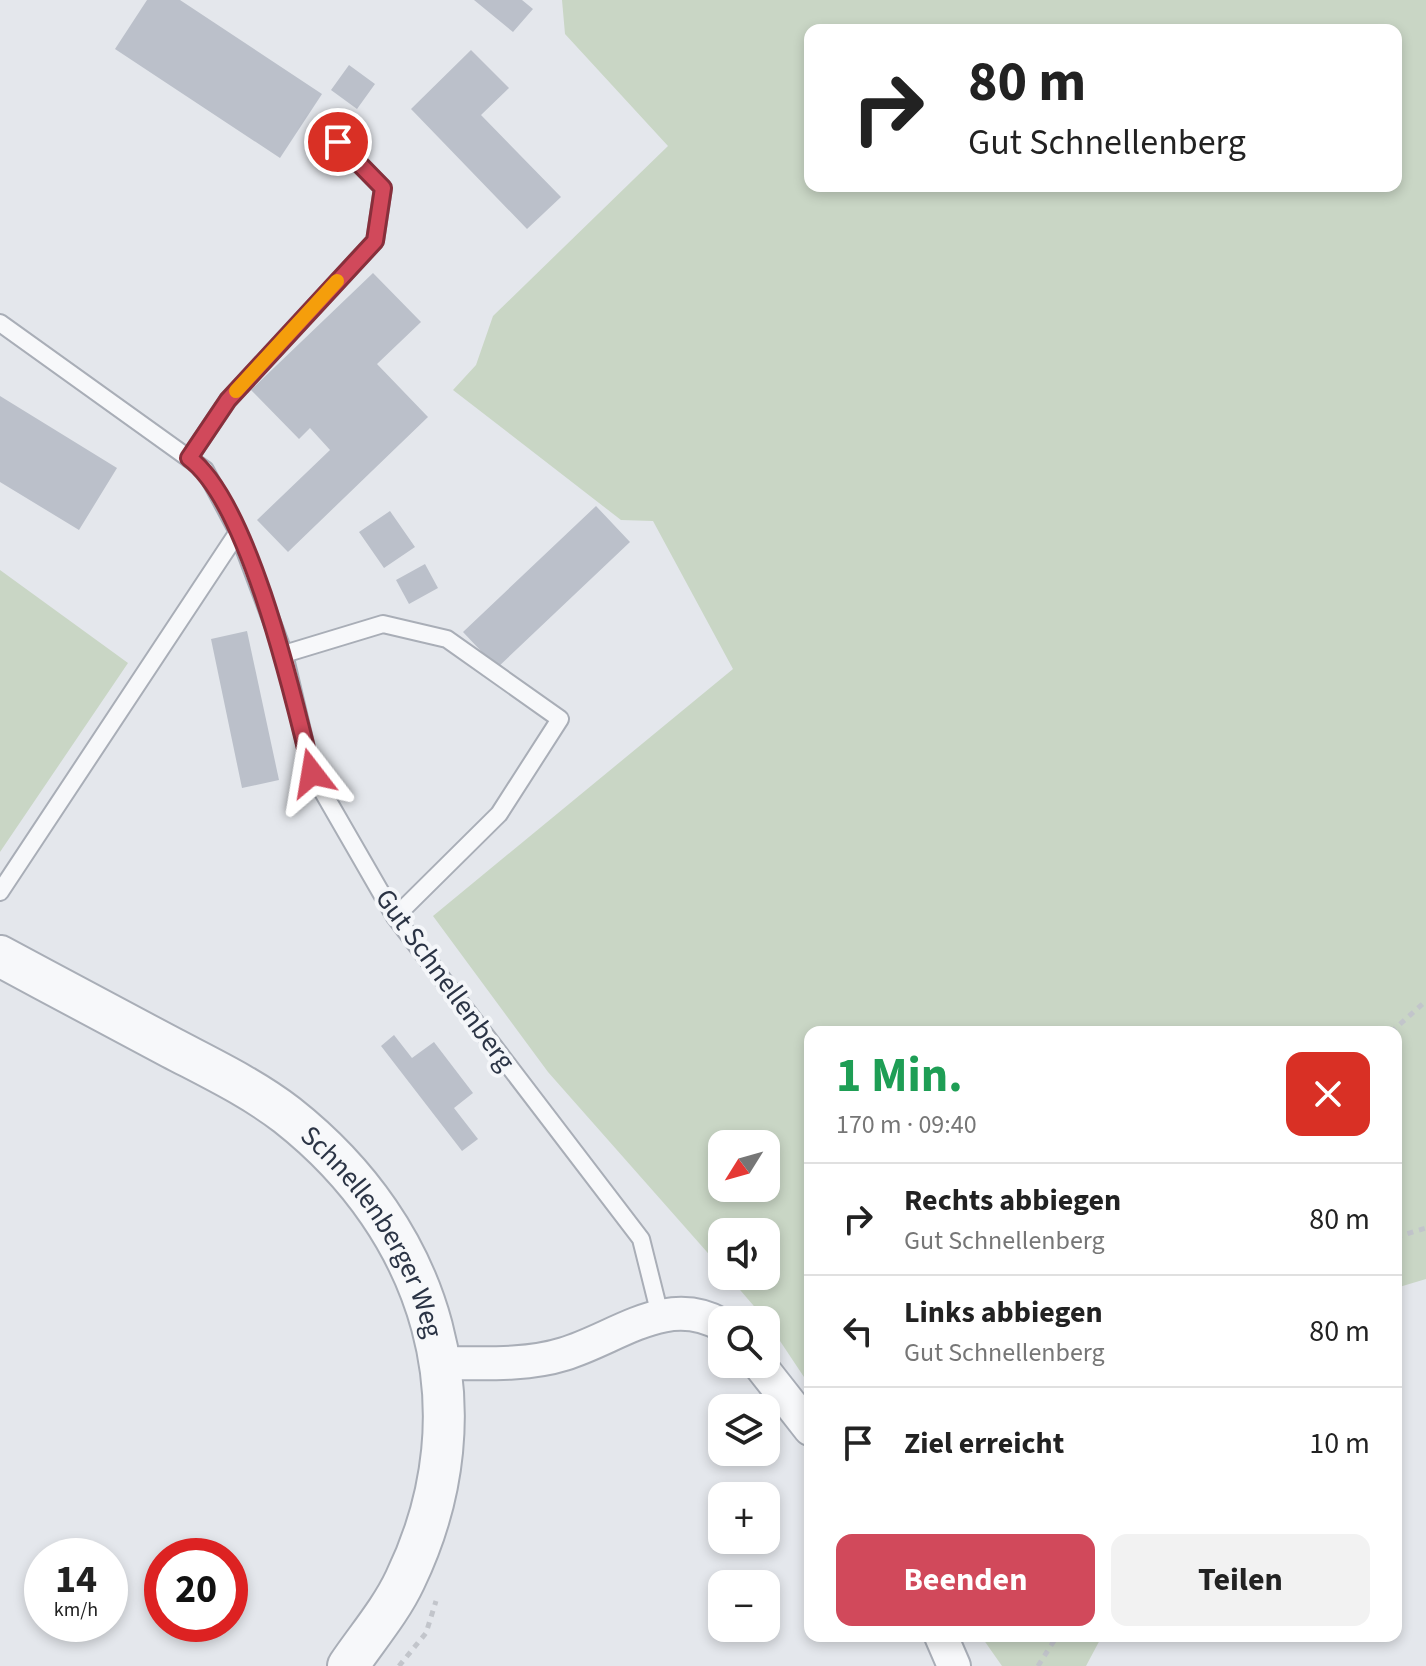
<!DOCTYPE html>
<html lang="de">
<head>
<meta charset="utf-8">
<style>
  :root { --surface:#fff; --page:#f2f2f2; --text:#222; --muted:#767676; --line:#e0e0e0; --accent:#d1495b }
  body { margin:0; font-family:"Source Sans 3",sans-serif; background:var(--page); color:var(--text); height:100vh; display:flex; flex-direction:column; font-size:30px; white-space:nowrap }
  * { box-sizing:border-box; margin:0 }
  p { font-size:26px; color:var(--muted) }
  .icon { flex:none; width:44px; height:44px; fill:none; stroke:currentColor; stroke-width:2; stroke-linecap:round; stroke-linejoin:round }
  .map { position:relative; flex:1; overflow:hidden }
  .details { position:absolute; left:804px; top:1026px; width:598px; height:616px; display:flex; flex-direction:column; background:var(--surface); border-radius:16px; box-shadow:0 4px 12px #0003 }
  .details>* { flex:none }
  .top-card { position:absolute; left:804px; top:24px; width:598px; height:168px; border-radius:16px; box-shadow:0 4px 12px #0003; background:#fff; color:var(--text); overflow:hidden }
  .needle { width:52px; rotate:233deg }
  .fabs { position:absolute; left:708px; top:1130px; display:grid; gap:16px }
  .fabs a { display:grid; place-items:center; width:72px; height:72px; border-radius:16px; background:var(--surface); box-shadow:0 4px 12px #0003; font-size:40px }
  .speed { position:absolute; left:24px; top:1538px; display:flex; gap:16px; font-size:40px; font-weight:700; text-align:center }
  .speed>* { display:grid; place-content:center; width:104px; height:104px; border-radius:50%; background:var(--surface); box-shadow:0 4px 12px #0003; line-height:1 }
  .speed small { font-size:20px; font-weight:400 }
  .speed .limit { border:12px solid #d22; background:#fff; color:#111 }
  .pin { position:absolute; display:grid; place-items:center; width:68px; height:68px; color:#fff; margin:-34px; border:4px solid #fff; border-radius:50%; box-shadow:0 2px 8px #0007 }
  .me { position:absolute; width:88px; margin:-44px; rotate:346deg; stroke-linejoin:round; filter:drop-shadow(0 0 6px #0008) }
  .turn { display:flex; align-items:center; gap:28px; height:168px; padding:0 32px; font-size:36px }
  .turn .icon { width:104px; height:104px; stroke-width:2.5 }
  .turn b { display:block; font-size:56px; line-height:68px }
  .round { display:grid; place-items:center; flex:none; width:84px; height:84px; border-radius:16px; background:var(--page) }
  .summary { display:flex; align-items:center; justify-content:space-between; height:136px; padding:0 32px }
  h1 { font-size:48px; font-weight:700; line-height:60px; color:#1e9e55 }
  .cta { display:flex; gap:16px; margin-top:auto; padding:16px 32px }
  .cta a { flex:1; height:92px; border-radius:16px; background:var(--accent); color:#fff; font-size:32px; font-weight:700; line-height:92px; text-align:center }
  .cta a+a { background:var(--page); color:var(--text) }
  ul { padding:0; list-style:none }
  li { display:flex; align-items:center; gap:24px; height:112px; padding:0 32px; border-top:2px solid var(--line) }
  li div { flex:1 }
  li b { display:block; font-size:30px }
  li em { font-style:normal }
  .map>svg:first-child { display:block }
  .green { fill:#c9d6c5; fill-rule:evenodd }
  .building { fill:#bbc0ca }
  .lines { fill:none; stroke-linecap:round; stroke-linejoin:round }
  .service-casing { stroke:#a9aeb7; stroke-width:20 }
  .minor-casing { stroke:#a9aeb7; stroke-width:36 }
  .tertiary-casing { stroke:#a9aeb7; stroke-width:44 }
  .path { stroke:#c2c5cb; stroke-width:5; stroke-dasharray:6 6; stroke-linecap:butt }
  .service { stroke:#f7f8fa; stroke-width:16 }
  .minor { stroke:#f7f8fa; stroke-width:32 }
  .tertiary { stroke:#f7f8fa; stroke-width:40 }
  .route-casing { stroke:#882f3b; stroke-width:20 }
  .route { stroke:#d1495b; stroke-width:14 }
  .slow { stroke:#f59e0b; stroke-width:14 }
  .labels { text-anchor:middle; stroke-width:8; stroke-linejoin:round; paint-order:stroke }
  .street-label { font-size:28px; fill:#2b3445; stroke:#f4f6f9 }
</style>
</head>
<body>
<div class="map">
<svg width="1426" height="1666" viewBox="0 0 1426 1666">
  <rect width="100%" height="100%" fill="#e4e7ec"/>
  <!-- green -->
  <path class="green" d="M 562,0 L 1426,0 L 1426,1279 L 1396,1288 L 1396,1032 L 810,1032 L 810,1386 L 766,1320 L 728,1276 L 766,1276 L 766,1232 L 722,1232 L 722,1269 L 548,1072 L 433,916 L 733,669 L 653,521 L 621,520 L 453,390 L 476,365 L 493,316 L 668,146 L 565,34 ZM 810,30 L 1396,30 L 1396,186 L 810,186 ZM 722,1144 L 766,1144 L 766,1188 L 722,1188 Z
    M 0,570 L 128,663 L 0,852 Z
    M 981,1636 L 1102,1636 L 1086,1666 L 1002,1666 Z"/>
  <!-- building -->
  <path class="building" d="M 147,0 L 180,0 L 322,94 L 280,158 L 115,49 Z
    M 474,0 L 522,0 L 533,9 L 513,32 Z
    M 471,50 L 509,88 L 481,115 L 561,197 L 527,229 L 411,109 Z
    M 349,65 L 375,84 L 357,109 L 331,90 Z
    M 373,273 L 421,322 L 377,364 L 428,417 L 288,552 L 257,520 L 330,450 L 310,428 L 299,439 L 251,390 Z
    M 0,396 L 117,468 L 79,530 L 0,482 Z
    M 596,506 L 630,542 L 497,668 L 463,632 Z
    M 390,511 L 415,547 L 384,568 L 359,532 Z
    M 425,564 L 438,588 L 409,604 L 396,580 Z
    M 247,631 L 279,780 L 242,788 L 211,639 Z
    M 394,1035 L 412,1058 L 434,1042 L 473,1093 L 454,1108 L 478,1139 L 462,1151 L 381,1046 Z"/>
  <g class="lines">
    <!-- service casing -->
    <g class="service-casing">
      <path id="service" d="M 0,323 L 205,470 L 238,532 L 0,892
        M 189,458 L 228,400 L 375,241 L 383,188 L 338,142
        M 238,532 L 284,654 L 312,773 L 395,917 L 641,1239 L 660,1315
        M 284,654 L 383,624 L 447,639 L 560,719 L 499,814 L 395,917"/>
    </g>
    <!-- minor casing -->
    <g class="minor-casing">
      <path id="minor" d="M 440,1363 C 480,1363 526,1366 564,1354 C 617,1338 667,1293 722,1325
        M 759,1364 L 810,1429
        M 941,1636 L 954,1666"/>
    </g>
    <!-- tertiary casing -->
    <g class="tertiary-casing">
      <g id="tertiary">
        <path id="s1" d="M 0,956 C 57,987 114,1017 172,1048 C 210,1068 252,1088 287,1115 C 433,1230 488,1408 405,1580 C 391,1610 367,1638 348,1666"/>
      </g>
    </g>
    <!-- path -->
    <path class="path" d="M 1391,1032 L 1426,1001
      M 1396,1237 L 1426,1228
      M 399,1666 L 426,1633 L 436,1601
      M 1038,1666 L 1057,1636"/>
    <!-- service -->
    <use href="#service" class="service"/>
    <!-- minor -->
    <use href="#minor" class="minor"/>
    <!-- tertiary -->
    <use href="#tertiary" class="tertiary"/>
  </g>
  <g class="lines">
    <!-- route casing -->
    <g class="route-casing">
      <path id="route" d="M 312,773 C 294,699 249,502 189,458 L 228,400 L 375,241 L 383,188 L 338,142"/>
    </g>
    <!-- route -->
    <use href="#route" class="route"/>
    <!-- slow -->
    <path class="slow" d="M 236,391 L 337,281"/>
  </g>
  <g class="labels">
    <!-- street labels -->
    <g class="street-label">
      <text transform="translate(446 979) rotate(54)" y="10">Gut Schnellenberg</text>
      <text dy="10" stroke="none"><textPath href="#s1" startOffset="476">Schnellenberger Weg</textPath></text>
    </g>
  </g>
</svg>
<div class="fabs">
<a><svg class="needle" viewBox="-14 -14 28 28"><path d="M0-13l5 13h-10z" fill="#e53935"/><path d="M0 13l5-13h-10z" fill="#767676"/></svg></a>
<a><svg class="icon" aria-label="sound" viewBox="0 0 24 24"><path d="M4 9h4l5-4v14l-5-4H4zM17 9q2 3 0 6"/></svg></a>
<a><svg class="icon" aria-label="search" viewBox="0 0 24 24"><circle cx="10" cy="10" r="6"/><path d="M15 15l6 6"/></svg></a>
<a><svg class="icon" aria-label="layers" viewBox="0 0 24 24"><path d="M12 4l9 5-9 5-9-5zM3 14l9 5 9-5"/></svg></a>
<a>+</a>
<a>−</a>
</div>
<div class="speed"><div>14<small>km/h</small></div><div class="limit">20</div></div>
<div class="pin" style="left:338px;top:142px;background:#d93025"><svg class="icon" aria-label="arrive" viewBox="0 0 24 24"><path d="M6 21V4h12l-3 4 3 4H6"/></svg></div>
<svg class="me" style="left:312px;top:773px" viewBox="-20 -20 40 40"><path d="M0-17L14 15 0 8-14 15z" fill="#d1495b" stroke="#fff" stroke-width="4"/></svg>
<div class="top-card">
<div class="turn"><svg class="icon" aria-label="right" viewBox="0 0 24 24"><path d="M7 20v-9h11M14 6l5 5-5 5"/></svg><div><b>80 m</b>Gut Schnellenberg</div></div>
</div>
<section class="details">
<div class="summary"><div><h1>1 Min.</h1><p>170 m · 09:40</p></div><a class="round" style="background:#d93025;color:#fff"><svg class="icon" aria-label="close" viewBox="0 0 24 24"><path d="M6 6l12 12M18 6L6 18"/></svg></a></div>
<ul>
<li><svg class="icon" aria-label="right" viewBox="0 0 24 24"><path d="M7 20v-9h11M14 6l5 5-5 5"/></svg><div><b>Rechts abbiegen</b><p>Gut Schnellenberg</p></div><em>80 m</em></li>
<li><svg class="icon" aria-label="left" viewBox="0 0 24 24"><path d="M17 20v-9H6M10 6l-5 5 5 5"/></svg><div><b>Links abbiegen</b><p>Gut Schnellenberg</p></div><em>80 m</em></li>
<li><svg class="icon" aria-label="arrive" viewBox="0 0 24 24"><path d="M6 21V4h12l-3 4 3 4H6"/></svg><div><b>Ziel erreicht</b></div><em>10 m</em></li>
</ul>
<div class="cta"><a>Beenden</a><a>Teilen</a></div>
</section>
</div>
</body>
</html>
